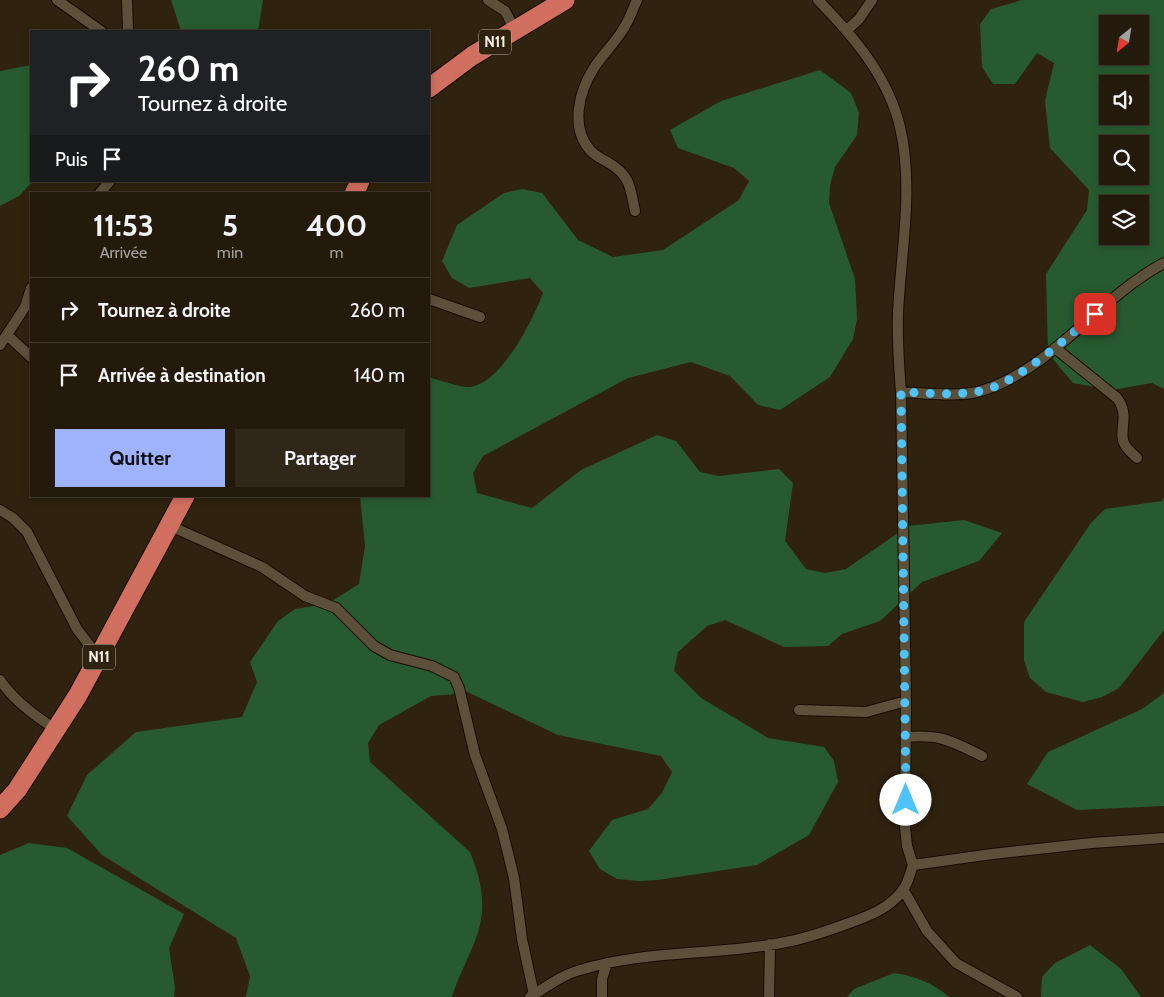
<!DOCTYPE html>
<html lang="fr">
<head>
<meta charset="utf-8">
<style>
  :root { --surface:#231a0b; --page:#2f2719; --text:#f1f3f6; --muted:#a3a19d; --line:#40382c; --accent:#9fb3fd }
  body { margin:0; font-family:Cabin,sans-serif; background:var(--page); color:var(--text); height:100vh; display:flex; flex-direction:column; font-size:19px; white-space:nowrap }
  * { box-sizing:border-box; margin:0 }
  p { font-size:16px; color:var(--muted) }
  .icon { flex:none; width:28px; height:28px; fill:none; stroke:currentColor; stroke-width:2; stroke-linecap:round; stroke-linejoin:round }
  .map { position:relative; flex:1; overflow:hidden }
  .drawer { position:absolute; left:30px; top:192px; width:400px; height:305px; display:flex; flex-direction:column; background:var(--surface); border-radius:0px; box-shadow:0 2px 8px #0003,0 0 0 1px var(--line) }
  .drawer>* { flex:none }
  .guide { position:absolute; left:30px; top:30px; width:400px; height:152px; border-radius:0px; box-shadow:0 2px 8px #0003,0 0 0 1px var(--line); background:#202124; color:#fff; overflow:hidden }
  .needle { width:32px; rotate:210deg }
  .controls { position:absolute; left:1099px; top:15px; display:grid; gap:10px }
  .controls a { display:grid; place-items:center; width:50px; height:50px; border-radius:0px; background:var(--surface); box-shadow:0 2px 8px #0003,0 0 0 1px var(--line); font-size:25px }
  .pin { position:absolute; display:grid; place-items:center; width:42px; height:42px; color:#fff; margin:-21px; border-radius:10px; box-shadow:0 2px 8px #0006 }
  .me { position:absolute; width:55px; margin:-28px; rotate:0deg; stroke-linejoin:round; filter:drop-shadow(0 0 4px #0008) }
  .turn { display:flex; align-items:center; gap:18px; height:105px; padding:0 25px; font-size:22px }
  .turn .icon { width:65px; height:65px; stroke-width:2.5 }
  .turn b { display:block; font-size:35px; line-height:42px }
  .then { display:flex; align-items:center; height:48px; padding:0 25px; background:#0003; gap:10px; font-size:19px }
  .eta { display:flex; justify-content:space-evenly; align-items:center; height:85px; text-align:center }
  .eta b { font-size:30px; font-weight:700; line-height:35px }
  .primary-button { display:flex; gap:10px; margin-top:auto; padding:10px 25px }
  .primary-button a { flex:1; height:58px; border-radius:0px; background:var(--accent); color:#111; font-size:20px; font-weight:700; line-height:58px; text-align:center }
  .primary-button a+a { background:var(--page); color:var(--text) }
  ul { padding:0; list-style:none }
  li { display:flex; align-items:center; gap:15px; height:65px; padding:0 25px; border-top:1px solid var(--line) }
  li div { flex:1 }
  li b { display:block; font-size:19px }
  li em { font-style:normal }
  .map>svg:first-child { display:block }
  .green { fill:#285a30; fill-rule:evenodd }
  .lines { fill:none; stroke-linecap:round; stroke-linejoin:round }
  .street-casing { stroke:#170c00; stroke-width:12 }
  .highway-casing { stroke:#170c00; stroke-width:21 }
  .street { stroke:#5d503b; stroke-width:10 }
  .highway { stroke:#d06e5f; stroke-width:19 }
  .route { stroke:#4fc3f7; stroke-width:9; stroke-dasharray:0 16.2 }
  .labels { text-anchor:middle; stroke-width:4; stroke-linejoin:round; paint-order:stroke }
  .shield { fill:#2f230f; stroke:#bcb3a4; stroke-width:1 }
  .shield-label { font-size:15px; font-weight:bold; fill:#f8f1e4 }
</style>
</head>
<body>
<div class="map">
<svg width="1164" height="997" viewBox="0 0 1164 997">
  <rect width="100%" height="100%" fill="#2f230f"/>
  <!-- green -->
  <path class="green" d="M 171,0 L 263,0 L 258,31 L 181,31 Z
    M 1022,0 L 1164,0 L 1164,389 L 1152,383 L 1112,390 L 1073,383 L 1048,353 L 1046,274 L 1087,210 L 1089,190 L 1050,148 L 1045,101 L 1054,63 L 1037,53 L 1015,84 L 993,84 L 982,67 L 980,24 L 991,9 ZM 1108,24 L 1140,24 L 1140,56 L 1108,56 ZM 1108,84 L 1140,84 L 1140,116 L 1108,116 ZM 1108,144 L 1140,144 L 1140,176 L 1108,176 ZM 1108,204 L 1140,204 L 1140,236 L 1108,236 Z
    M 31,65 L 31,181 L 33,181 L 19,196 L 0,206 L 0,71 Z
    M 820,70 L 851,93 L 859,113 L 857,135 L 835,167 L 830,185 L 829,203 L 855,279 L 857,319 L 853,339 L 830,377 L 780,410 L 758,405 L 730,376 L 691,362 L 628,378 L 483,456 L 473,473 L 477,493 L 532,508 L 581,470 L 657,435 L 676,441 L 700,472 L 719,476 L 779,469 L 793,483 L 785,541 L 806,569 L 825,573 L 846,569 L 908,526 L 964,520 L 1002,533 L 979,561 L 922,582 L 880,621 L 842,634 L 828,646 L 784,647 L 725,620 L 707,626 L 678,652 L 674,671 L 701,698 L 768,738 L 824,747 L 834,761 L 838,782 L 809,835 L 757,865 L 658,880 L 639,881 L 617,879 L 600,869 L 589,851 L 612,820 L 648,809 L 662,793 L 672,772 L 661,756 L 558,735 L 459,688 L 455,694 L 431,696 L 379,725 L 368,743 L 370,762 L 470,852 C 479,874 485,896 481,920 C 477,944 459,973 452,997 L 246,997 L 250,976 L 236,938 L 102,855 L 67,816 L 87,775 L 136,732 L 242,717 L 257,682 L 250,662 L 278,621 L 295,609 L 327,604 L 359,584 L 365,546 L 360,496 L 429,496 L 429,377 C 438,380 462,388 471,387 C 502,382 533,320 543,293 L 530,278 L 469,288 L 452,278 L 442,261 L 457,225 L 504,193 L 522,189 L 542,193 L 578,240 L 613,257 L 663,250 L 739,200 L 749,181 L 734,168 L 678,148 L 670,130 L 721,101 Z
    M 1164,497 L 1164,630 L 1119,688 L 1102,697 L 1083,702 L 1046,692 L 1030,678 L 1024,660 L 1024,622 L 1091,523 L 1105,509 L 1162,501 Z
    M 1164,693 L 1164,806 L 1077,810 L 1027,784 L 1048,752 L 1142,709 Z
    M 29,843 L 67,848 L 184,914 L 169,948 L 175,988 L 174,997 L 0,997 L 0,855 Z
    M 1090,945 L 1121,969 L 1141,997 L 1041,997 L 1042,977 L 1055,963 Z
    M 894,973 C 915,976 933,983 949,997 L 847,997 L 854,989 Z"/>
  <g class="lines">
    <!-- street casing -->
    <g class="street-casing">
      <path id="street" d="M 57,0 L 101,31
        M 127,0 L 128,31
        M 488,0 L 505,11 L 515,30
        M 847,30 L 859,19 L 872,0
        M 99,194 L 110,181
        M 635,211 C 630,188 631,176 609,163 C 602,159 595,156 590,150 C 570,127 579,91 594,68 C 602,55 614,44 622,31 C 629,21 632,11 637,0
        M 429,299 L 480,317
        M 7,335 L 31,357
        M 0,345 L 25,307 L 31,288
        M 1055,348 L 1117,398 C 1131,416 1117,433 1125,445 C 1128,450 1133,454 1137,458
        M 901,392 C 925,393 962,398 984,390 C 1054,367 1100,297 1164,263
        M 0,510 L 13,518 L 27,532 L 77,629 L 99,658
        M 168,525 L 262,567 L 305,596 L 336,608 L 374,646 L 390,655 L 432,666 L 454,677 L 459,688 L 475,755 L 502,829 L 514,878 L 522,939 L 534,995
        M 0,680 C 14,701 36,717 57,730
        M 799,710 L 866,712 L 906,701
        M 906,737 C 941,734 951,741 982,756
        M 913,865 L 992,854 L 1092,843 L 1164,838
        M 903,889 L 927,931 L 956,963 L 1017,997
        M 530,997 C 546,987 562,975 580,970 C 648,949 721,956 791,941 C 810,937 830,930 849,923 C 869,916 890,908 903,890 C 908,883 910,873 913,865 L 907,846 L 905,827 L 906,701 L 901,392 C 899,366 897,339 898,313 C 901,251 914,187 900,127 C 888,76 853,36 818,0
        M 602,997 L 602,979 L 607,963
        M 769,997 L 770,944"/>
    </g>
    <!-- highway casing -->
    <g class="highway-casing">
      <path id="highway" d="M 429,88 L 472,56 L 565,0
        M 354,194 L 360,181
        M 0,809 L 17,790 L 78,695 L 185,496"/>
    </g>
    <!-- street -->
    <use href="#street" class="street"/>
    <!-- highway -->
    <use href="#highway" class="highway"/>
  </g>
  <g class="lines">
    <!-- route -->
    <path class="route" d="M 906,800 L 901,392 C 927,393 955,396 981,391 C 1016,384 1068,337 1095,314"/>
  </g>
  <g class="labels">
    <!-- shield labels -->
    <g class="shield">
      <rect x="479" y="29.5" width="32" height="25" rx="4"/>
      <rect x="83" y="644.5" width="32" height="25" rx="4"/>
    </g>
    <g class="shield-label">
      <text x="495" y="47">N11</text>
      <text x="99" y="662">N11</text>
    </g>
  </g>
</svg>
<div class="controls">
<a><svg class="needle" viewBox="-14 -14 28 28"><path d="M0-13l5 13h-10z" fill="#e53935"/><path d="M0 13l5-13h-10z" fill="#a3a19d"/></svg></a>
<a><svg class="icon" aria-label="sound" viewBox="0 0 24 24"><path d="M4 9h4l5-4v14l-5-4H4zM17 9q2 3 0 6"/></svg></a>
<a><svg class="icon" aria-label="search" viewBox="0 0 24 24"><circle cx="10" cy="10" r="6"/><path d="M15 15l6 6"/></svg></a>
<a><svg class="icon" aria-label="layers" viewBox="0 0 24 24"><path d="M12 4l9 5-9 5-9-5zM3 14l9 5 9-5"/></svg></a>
</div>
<div class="pin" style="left:1095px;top:314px;background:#d93025"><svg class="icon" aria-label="arrive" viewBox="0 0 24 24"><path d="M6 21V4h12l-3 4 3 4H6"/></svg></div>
<svg class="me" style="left:906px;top:800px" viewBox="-20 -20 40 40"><circle r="19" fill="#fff"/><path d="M0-13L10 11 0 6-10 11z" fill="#4fc3f7"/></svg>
<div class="guide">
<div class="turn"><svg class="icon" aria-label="right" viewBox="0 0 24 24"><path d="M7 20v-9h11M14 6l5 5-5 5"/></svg><div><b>260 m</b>Tournez à droite</div></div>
<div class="then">Puis<svg class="icon" aria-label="arrive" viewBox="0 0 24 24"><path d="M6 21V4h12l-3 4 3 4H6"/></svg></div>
</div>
<section class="drawer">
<div class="eta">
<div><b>11:53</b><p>Arrivée</p></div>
<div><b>5</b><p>min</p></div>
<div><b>400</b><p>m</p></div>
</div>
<ul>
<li><svg class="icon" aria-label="right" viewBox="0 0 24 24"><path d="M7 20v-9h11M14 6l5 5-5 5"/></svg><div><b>Tournez à droite</b></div><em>260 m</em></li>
<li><svg class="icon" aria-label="arrive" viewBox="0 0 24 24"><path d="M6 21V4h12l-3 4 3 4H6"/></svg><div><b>Arrivée à destination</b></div><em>140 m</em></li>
</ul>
<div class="primary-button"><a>Quitter</a><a>Partager</a></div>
</section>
</div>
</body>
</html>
